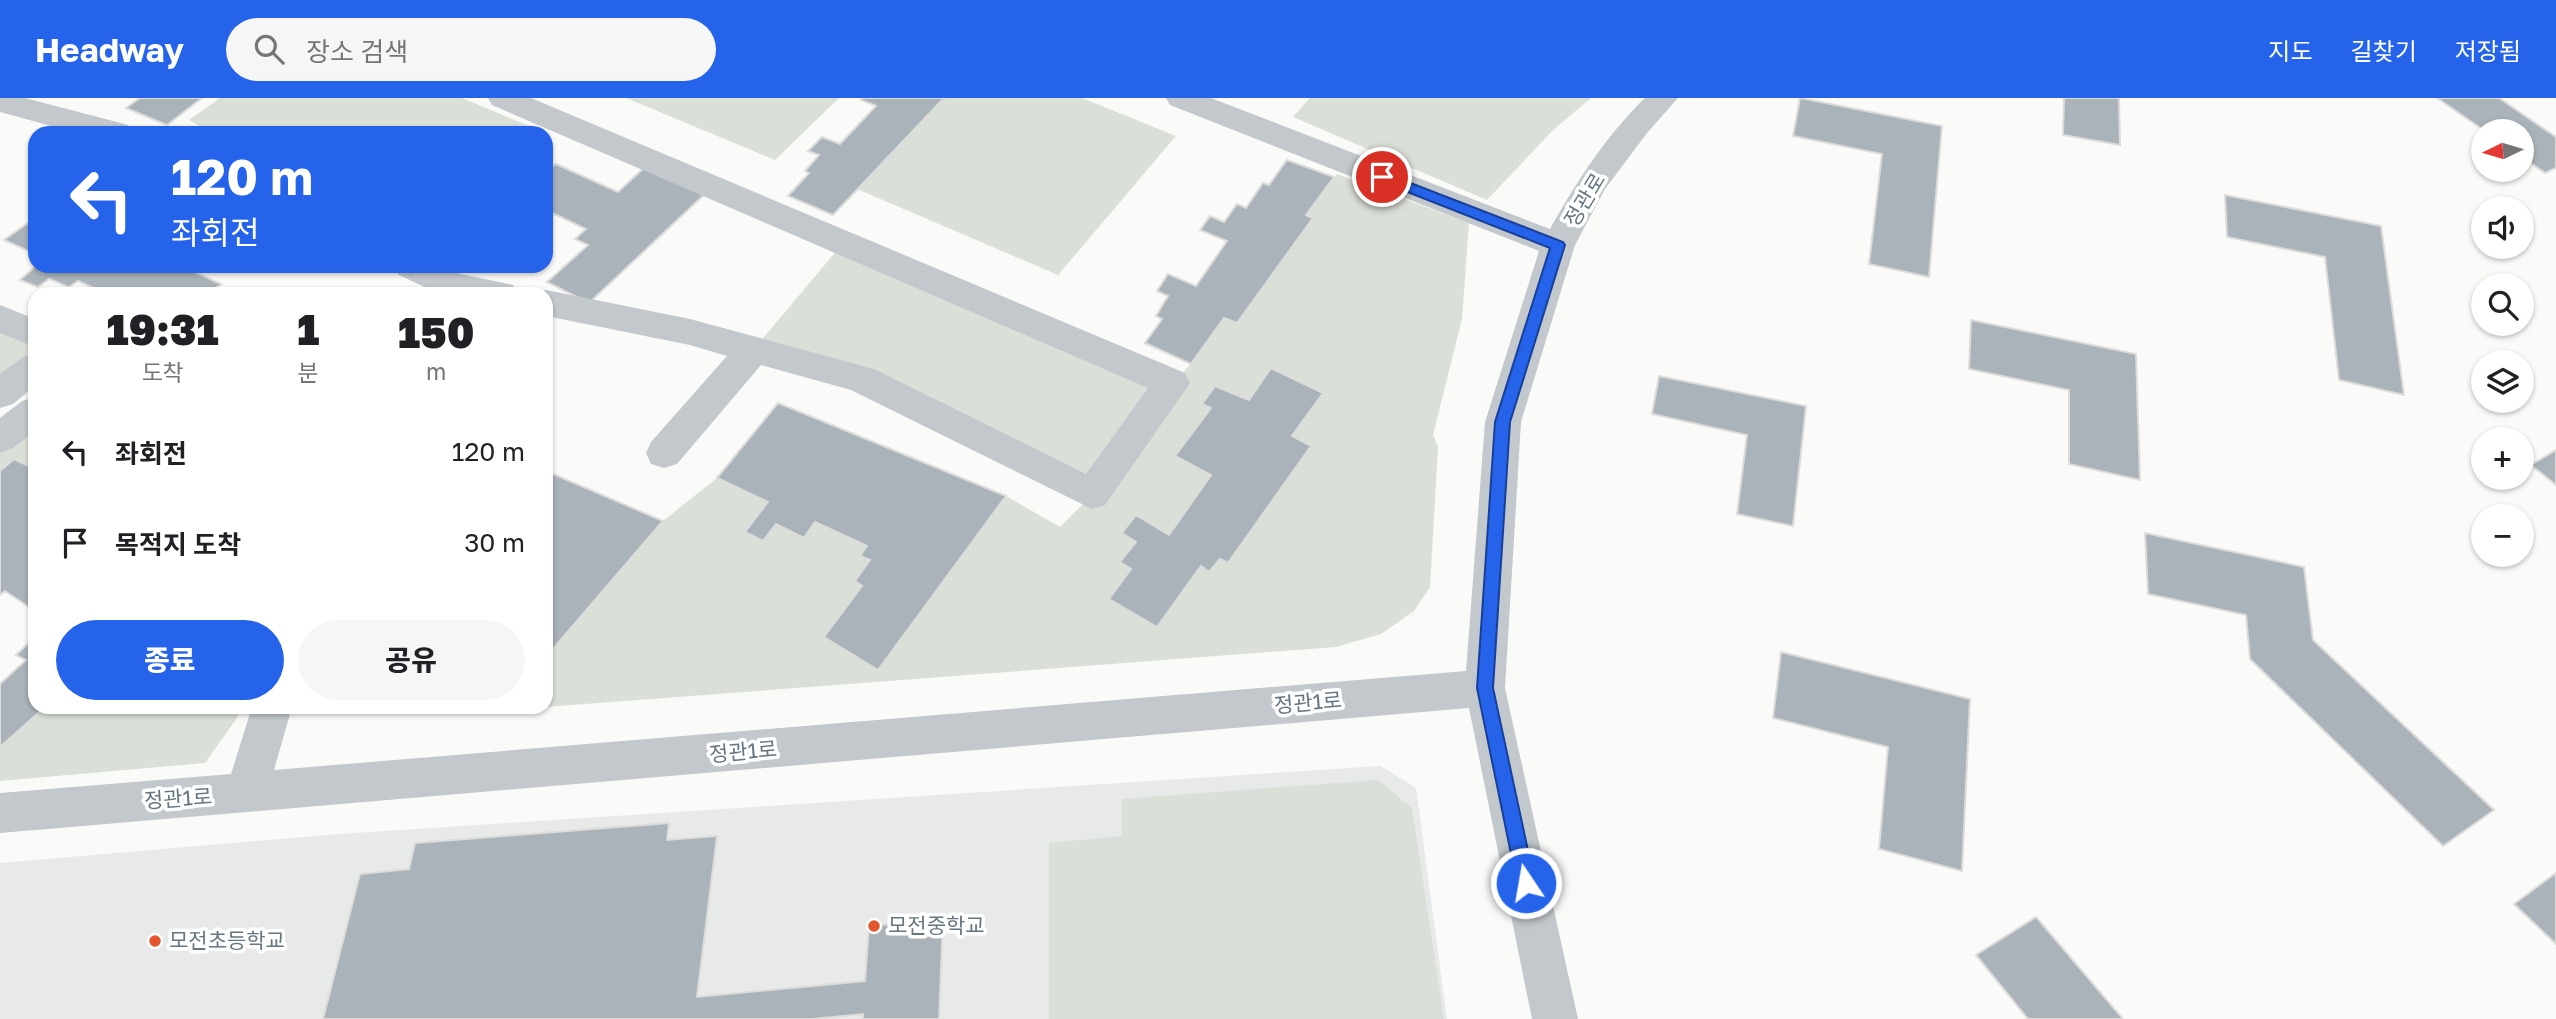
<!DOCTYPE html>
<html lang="ko">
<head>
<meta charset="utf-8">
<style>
  :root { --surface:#fff; --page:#f6f6f6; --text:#202124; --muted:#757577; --accent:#2563eb }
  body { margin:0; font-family:"Golos Text","Noto Sans KR",sans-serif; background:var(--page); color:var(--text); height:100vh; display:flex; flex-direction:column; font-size:26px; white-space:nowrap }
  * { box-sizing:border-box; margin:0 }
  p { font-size:23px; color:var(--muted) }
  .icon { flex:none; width:38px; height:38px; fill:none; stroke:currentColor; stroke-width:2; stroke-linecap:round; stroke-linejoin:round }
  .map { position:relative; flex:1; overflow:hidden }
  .panel { position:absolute; left:28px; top:189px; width:525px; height:427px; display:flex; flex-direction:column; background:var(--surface); border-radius:21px; box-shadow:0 2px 5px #0004 }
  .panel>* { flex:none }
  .banner { position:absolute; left:28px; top:28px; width:525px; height:147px; border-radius:21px; box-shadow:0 2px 5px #0004; background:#2563eb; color:#fff; overflow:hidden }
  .needle { width:46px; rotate:265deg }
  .controls { position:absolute; left:2471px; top:21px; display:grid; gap:14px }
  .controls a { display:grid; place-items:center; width:63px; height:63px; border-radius:50%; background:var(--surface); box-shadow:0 2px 5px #0004; font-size:35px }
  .pin { position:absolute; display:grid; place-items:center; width:60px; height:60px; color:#fff; margin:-30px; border:4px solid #fff; border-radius:50%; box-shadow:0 2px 7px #0007 }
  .me { position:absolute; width:77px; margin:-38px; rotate:348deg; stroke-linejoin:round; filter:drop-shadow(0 0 5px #0008) }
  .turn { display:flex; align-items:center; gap:24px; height:147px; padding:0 28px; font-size:32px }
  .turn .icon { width:91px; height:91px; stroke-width:2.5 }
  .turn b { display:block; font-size:49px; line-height:60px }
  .eta { display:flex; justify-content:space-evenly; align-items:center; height:119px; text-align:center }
  .eta b { font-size:42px; font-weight:800; line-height:49px }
  .primary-button { display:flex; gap:14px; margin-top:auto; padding:14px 28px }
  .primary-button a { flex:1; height:80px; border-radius:42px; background:var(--accent); color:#fff; font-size:28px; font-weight:800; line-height:80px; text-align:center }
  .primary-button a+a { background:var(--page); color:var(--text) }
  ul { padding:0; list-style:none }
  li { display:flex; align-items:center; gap:21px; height:91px; padding:0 28px }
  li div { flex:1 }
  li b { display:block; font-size:26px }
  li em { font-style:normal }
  header { display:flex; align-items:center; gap:42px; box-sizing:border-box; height:98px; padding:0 35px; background:var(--accent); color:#fff }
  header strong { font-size:33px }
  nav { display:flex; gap:38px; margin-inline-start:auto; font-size:24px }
  .search { width:490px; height:63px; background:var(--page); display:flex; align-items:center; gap:18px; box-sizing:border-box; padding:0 24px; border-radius:38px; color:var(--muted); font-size:26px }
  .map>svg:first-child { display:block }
  .built { fill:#e8e9e9 }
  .green { fill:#dadfd7; fill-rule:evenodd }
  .building { fill:#aab3b9; stroke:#dcdcda; stroke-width:2 }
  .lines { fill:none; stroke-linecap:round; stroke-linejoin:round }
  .minor { fill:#c3c8cc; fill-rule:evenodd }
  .route { fill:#2563eb; stroke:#184099; stroke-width:2 }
  .poi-dot { fill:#e4572e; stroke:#fff; stroke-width:2.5 }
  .labels { text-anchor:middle; stroke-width:7; stroke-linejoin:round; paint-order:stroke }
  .street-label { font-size:21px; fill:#657683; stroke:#fff }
  .poi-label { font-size:21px; fill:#657683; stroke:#fff; text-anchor:start }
</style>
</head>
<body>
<header>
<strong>Headway</strong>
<div class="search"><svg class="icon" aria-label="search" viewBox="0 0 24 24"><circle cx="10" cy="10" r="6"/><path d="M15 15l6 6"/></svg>장소 검색</div>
<nav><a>지도</a><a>길찾기</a><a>저장됨</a></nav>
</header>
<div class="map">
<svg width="2556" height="921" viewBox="0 0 2556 921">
  <rect width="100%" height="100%" fill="#fafaf8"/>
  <!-- built -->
  <path class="built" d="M 1381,668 L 1416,690 L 1447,921 L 0,921 L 0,765 L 339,736 Z"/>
  <!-- green -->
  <path class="green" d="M 220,0 L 462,0 L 546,35 L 212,35 L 189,22 Z
    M 626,0 L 839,0 L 775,62 Z
    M 944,0 L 1082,0 L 1176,38 L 1058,177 L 857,91 Z
    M 1310,0 L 1591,0 L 1553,32 L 1487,102 L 1293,19 Z
    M 1337,76 L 1469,125 L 1462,221 L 1433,337 L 1438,349 L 1430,489 L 1414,513 L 1381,536 L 1336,549 L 546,609 L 546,559 L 663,423 L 717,380 L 768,404 L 746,434 L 776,426 L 804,440 L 815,424 L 867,448 L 860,458 L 870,462 L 855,483 L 862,488 L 824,539 L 877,571 L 1006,398 L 1060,429 L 1092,397 L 861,281 L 754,251 L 843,145 L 1172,285 L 1191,266 L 1224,220 L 1237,225 L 1313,120 L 1306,117 ZM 1271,271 L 1323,295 L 1292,338 L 1310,348 L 1201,468 L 1157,529 L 1110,501 L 1131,471 L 1136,444 L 1122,435 L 1137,417 L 1169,437 L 1211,377 L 1176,358 L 1211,310 L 1203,305 L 1215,288 L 1249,302 Z
    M 0,220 L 35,236 L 35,269 L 0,296 Z
    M 35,313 L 35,371 L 14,361 L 0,373 L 0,340 Z
    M 45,609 L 241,609 L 237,620 L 205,665 L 0,683 L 0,649 Z
    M 1378,682 L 1412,710 L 1444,921 L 1049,921 L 1049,745 L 1122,738 L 1122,701 Z"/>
  <!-- building -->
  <path class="building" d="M 140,0 L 202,0 L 167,27 L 126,10 Z
    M 863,0 L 944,0 L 833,117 L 788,98 L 809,75 L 805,73 L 819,57 L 808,53 L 822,39 L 840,46 L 876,8 L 861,2 Z
    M 1800,0 L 1942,28 L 1929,179 L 1869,166 L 1882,56 L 1793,38 Z
    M 2064,0 L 2119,0 L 2120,47 L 2063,37 Z
    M 2437,0 L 2499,0 L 2556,39 L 2556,70 L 2545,75 L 2522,59 L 2522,33 L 2485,33 Z
    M 1287,62 L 1334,79 L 1306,117 L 1313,120 L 1237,225 L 1224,220 L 1191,266 L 1145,245 L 1162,221 L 1156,218 L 1168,198 L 1157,193 L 1168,176 L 1196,188 L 1227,143 L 1200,132 L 1210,118 L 1224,124 L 1237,106 L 1246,110 L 1263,85 L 1269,87 Z
    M 556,66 L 618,94 L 647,67 L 707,94 L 589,205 L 547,184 L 588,147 L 575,141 L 586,131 L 546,112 L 546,74 Z
    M 2225,97 L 2381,128 L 2404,297 L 2339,282 L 2325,159 L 2227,139 Z
    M 35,120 L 35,156 L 4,142 Z
    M 36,168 L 182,168 L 221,186 L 208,196 L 107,196 L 78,183 L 69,189 L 49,181 L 38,189 L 20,182 Z
    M 1971,222 L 2136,256 L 2140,382 L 2069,366 L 2069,292 L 1969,271 Z
    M 1271,270 L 1323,295 L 1292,338 L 1311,348 L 1228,465 L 1220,461 L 1209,474 L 1201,468 L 1157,529 L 1109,501 L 1131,471 L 1120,464 L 1136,444 L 1122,435 L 1136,417 L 1169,437 L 1211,377 L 1175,358 L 1211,310 L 1202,306 L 1215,288 L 1249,302 Z
    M 1659,278 L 1806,308 L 1793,428 L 1737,416 L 1747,337 L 1652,316 Z
    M 778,305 L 1006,398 L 878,572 L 824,539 L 862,488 L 855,483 L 870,462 L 860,458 L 867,448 L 815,424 L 804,440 L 776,426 L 763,443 L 745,434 L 768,404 L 717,380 Z
    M 2556,352 L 2556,387 L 2531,367 Z
    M 14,361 L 35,371 L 35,513 L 5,493 L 0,497 L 0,373 Z
    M 546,373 L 663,423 L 546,559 Z
    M 2145,435 L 2304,469 L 2313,542 L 2494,712 L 2443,748 L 2250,561 L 2246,517 L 2148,496 Z
    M 35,539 L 35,609 L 45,609 L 0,649 L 0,586 L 26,562 L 16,557 Z
    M 1781,554 L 1970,601 L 1962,773 L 1879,751 L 1888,649 L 1773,620 Z
    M 669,725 L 667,742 L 717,738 L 697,899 L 865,883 L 869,828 L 943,821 L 939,921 L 863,921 L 863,916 L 812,921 L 323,921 L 360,776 L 409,771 L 415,745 Z
    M 2556,775 L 2556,846 L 2514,806 Z
    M 2036,819 L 2123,921 L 2028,921 L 1976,857 Z"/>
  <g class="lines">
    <!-- minor -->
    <path class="minor" d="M 0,0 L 25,0 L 117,24 L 128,27 L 133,35 L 77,35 L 0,14 Z
      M 488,0 L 531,0 L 1185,275 L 1190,285 L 1105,407 L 1092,411 L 851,292 L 761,267 L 677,366 L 664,370 L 651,366 L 646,355 L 651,344 L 727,258 L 690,247 L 546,218 L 546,196 L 534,196 L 546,192 L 690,221 L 874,271 L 1086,376 L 1148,290 L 492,7 Z
      M 1166,0 L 1211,0 L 1550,131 C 1577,83 1605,39 1645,0 L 1678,0 L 1647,35 L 1605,91 L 1575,147 L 1521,324 L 1505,590 L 1578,921 L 1532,921 L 1469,610 L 0,735 L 0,695 L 231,676 L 252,609 L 292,609 L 274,672 L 1466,573 L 1485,324 L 1539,153 L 1170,7 Z
      M 394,168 L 442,168 L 456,175 L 513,187 L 518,196 L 427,196 L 429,191 L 399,177 Z
      M 0,207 L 35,221 L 35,249 L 0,235 Z
      M 35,255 L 35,288 L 13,306 L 0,310 L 0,276 L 23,259 Z
      M 35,299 L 35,333 L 13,350 L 0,355 L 0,320 L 22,303 Z"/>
  </g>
  <!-- route -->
  <path class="route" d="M 1382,74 L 1563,144 L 1565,147 L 1510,324 L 1493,590 L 1535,785 L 1533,791 L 1526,794 L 1520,791 L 1517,785 L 1477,590 L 1495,324 L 1550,150 L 1377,82 L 1377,75 Z"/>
  <!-- markers -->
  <g class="poi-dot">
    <circle cx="874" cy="828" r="7"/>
    <circle cx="155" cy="843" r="7"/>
  </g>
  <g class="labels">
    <!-- street labels -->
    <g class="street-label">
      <text transform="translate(1585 102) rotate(-59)" y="7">정관로</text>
      <text transform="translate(1308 605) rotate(-5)" y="7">정관1로</text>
      <text transform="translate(743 654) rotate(-5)" y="7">정관1로</text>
      <text transform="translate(178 701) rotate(-4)" y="7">정관1로</text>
    </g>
    <!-- poi labels -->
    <g class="poi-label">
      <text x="888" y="835">모전중학교</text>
      <text x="169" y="850">모전초등학교</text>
    </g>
  </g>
</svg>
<div class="controls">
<a><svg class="needle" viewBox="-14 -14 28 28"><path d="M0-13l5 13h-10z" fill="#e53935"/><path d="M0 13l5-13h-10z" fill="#757577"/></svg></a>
<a><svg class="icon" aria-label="sound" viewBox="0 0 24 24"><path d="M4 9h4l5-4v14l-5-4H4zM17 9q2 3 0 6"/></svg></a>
<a><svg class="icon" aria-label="search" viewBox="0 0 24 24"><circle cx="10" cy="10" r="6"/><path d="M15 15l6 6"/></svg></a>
<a><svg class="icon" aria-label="layers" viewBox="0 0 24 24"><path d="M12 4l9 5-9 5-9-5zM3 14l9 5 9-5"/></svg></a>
<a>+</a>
<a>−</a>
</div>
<div class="pin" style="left:1382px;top:79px;background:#d93025"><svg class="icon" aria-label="arrive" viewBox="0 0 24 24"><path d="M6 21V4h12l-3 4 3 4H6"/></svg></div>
<svg class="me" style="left:1526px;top:785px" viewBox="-20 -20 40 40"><circle r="17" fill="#2563eb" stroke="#fff" stroke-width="3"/><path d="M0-11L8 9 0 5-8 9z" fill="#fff"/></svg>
<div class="banner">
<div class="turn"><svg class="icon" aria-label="left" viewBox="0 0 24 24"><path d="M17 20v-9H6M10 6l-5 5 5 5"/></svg><div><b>120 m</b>좌회전</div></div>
</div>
<section class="panel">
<div class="eta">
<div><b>19:31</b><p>도착</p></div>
<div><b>1</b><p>분</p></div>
<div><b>150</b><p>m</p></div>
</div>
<ul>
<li><svg class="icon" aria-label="left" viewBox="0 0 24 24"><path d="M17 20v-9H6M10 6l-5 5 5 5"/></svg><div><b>좌회전</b></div><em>120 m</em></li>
<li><svg class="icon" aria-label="arrive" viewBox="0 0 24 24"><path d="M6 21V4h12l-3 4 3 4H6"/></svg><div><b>목적지 도착</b></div><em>30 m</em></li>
</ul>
<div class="primary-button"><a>종료</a><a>공유</a></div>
</section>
</div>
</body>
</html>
